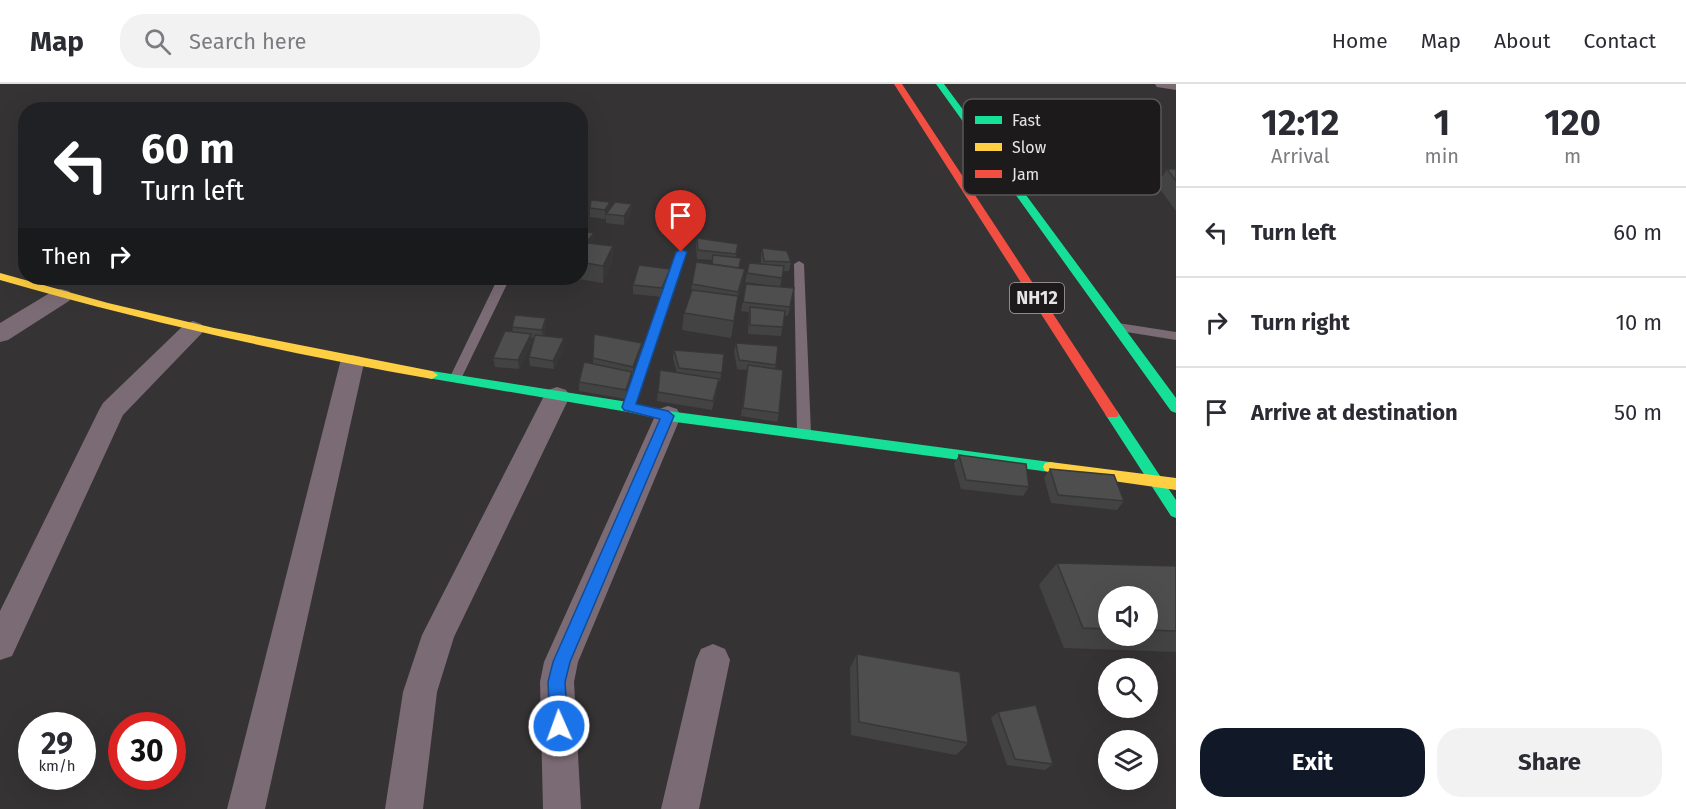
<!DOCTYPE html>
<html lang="en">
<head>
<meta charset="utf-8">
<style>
  :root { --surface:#fff; --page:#f2f2f3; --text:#2b2b33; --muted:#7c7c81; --line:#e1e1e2; --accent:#111827 }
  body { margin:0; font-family:"Fira Sans",sans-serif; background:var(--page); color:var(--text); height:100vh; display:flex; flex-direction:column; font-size:22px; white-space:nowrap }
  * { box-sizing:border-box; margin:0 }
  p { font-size:20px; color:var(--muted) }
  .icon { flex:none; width:33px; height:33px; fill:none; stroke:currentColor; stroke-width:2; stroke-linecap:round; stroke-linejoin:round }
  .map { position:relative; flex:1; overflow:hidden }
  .details { display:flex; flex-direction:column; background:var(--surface); width:510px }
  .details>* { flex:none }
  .guide { position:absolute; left:18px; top:18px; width:570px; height:183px; border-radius:24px; box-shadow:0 6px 24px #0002; background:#202124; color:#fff; overflow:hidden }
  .tools { position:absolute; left:1098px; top:502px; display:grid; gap:12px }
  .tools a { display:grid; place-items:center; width:60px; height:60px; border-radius:50%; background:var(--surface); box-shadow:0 6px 24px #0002; font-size:30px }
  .speed { position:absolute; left:18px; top:628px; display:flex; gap:12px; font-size:30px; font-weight:700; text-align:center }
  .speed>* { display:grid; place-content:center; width:78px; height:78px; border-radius:50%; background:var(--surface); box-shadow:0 6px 24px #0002; line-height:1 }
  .speed small { font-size:15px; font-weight:400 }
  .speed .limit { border:9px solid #d22; background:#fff; color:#111 }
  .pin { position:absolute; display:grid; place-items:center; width:51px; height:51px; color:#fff; margin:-62px -26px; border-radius:50% 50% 50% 0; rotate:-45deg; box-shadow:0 0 6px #0007 }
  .pin .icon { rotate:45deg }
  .me { position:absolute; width:66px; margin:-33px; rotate:358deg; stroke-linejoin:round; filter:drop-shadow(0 0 4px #0008) }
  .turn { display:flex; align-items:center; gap:21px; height:126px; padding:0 24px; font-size:27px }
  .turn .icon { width:78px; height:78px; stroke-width:2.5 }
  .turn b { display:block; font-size:42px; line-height:51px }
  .then { display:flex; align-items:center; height:57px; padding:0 24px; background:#0003; gap:12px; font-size:22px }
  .eta { display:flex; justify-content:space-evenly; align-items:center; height:102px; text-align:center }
  .eta b { font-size:36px; font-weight:700; line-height:42px }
  .action { display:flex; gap:12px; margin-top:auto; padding:12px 24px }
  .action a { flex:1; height:69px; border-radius:24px; background:var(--accent); color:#fff; font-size:24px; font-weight:700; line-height:69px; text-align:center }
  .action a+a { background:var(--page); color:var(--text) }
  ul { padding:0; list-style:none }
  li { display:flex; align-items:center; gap:18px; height:90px; padding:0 24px; border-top:2px solid var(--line) }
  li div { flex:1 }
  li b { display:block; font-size:22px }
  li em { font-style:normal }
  header { display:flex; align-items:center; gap:36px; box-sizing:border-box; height:84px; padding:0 30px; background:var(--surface); border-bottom:2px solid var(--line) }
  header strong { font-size:28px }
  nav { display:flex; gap:33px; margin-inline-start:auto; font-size:21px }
  .search { width:420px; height:54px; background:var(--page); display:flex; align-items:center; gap:15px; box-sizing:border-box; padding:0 21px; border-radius:24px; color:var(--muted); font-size:22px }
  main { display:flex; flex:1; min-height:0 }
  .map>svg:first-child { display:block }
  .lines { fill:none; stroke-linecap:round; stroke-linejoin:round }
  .lane { fill:#7b6b74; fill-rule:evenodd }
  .street { fill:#7b6b74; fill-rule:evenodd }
  .fast { fill:#16e098; fill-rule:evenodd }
  .slow { fill:#ffcf43; fill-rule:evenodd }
  .jam { fill:#f24e42; fill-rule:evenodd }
  .wall { fill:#444344; fill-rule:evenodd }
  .shaded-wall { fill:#373737 }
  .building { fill:#4f4e4f; stroke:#373737; stroke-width:1.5 }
  .route { fill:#1a73e8; stroke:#114b97; stroke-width:1.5 }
  .labels { text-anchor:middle; stroke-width:6; stroke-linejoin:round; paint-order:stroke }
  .shield { fill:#1d1a1c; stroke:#aaa7a9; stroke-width:1.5 }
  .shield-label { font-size:18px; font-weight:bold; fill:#e7e4e6 }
  .key { fill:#1d1a1c; stroke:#5a5759; stroke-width:1.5 }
  .key-label { font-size:16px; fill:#e7e4e6 }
</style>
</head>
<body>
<header>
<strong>Map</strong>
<div class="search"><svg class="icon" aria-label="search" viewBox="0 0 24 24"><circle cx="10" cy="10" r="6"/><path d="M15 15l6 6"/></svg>Search here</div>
<nav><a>Home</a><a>Map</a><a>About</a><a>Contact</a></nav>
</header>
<main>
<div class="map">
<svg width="1176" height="725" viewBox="0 0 1176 725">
  <rect width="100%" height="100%" fill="#363335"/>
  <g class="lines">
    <!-- lane -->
    <path class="lane" d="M 681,165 L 686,168 L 634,323 L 633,326 L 623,326 L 622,323 L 676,168 Z
      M 799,177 L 804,180 L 811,349 L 804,354 L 797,349 L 794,180 Z
      M 498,194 L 510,194 L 461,295 L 459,298 L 451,298 L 449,295 Z
      M 1118,239 L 1176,248 L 1176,256 L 1114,246 L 1112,243 L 1114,240 Z"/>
    <!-- street -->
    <path class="street" d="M 1155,0 L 1176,0 L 1176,6 L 1157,3 Z
      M 61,205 L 69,207 L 72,212 L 69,217 L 8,256 L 0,258 L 0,239 L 53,207 Z
      M 193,237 L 201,240 L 205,245 L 201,250 L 123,331 L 12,572 L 0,576 L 0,527 L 99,326 L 103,319 L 185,240 Z
      M 352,271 L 361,273 L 364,279 L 265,725 L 227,725 L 340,279 L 343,273 Z
      M 557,303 L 566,306 L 570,312 L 454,553 L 437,608 L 423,725 L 385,725 L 403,608 L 422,551 L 544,312 L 548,306 Z
      M 668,322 L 677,325 L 681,332 L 578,578 L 574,598 L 581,725 L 543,725 L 540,598 L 544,578 L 655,332 L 659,325 Z
      M 713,560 L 725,565 L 730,576 L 699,725 L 661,725 L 696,576 L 701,565 Z"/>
    <!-- fast -->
    <path class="fast" d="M 936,0 L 944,0 L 1176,314 L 1176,329 L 1171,327 Z
      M 432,287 L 628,318 L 668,327 L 1050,378 L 1055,379 L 1057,383 L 1055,387 L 1050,388 L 668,337 L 628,328 L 428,294 L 426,291 Z
      M 1112,325 L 1117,327 L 1176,416 L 1176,434 L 1171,432 L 1107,333 L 1105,330 Z"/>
    <!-- slow -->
    <path class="slow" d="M 0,189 L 108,219 L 214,244 L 432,287 L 438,291 L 432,295 C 286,269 142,237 0,196 Z
      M 1050,378 L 1176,394 L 1176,406 L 1050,388 L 1045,387 L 1043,383 L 1045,379 Z"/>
    <!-- jam -->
    <path class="jam" d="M 894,0 L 902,0 L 1117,327 L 1119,330 L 1117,333 L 1107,333 Z"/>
  </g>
  <!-- wall -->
  <path class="wall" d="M 1167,85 L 1176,85 L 1176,127 L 1157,101 Z
    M 632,120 L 631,129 L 624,141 L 606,139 L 606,132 L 605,135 L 590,133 L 590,124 L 610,125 Z
    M 580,134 L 587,134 L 587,143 L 583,147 L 594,149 L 594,158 L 592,159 L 613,162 L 612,178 L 603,199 L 572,194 L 580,194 Z
    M 697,154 L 738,160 L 736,173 L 739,184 L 745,185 L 742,202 L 737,218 L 731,254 L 682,246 L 684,229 L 691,207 L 692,200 L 712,180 L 712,176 L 697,175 L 696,162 Z
    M 762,164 L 791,178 L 789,187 L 783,187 L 780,203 L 790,223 L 788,232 L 784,231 L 781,252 L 748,250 L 749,228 L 741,227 L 746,200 L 772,202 L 745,198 L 749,179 L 761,180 L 761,173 Z
    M 670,193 L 662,213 L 633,210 L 633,201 Z
    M 546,234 L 546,243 L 544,252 L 564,254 L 564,263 L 554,285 L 530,282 L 529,273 L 534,254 L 531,254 L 531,259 L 519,285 L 495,283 L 493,274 L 513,248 L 512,243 Z
    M 594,250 L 642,259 L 642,268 L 633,292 L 632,292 L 632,297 L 626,315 L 579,307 L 579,298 L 593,279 Z
    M 736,259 L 776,281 L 775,285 L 779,329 L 777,338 L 741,332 L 747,286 L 737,285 L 734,267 Z
    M 674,266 L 724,270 L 720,298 L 719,297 L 712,326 L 657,317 L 660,286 L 677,289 L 673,274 Z
    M 959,371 L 1029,403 L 1023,412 L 961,405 L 954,380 Z
    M 1050,385 L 1124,417 L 1117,426 L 1051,419 L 1044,394 Z
    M 1057,479 L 1176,482 L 1176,568 L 1064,564 L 1039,501 ZM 1108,513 L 1148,513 L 1148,552 L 1108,552 Z
    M 857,570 L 968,659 L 956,671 L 851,651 L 850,584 Z
    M 998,628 L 1053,680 L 1045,686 L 1007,681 L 991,634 Z"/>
  <!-- shaded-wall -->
  <path class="shaded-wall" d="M 586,111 L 586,120 L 581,129 L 581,121 Z
    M 610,118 L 610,127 L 606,130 L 605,135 L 605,126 Z
    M 632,120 L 631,129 L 624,141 L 624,132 Z
    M 587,134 L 587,143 L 580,150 L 580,141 Z
    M 594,149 L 594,158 L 585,170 L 584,161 Z
    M 613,162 L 612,178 L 603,199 L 603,182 Z
    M 670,185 L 670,193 L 662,213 L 662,204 Z
    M 745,185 L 742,202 L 735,225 L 738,208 Z
    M 546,234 L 546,243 L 543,255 L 542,246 Z
    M 531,250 L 531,259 L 519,285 L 518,276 Z
    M 564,254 L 564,263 L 554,285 L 553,277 Z
    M 642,259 L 642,268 L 633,292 L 633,283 Z
    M 632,288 L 632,297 L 626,315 L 626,306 Z"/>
  <!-- building -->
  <path class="building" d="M 1167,85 L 1176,85 L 1176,97 Z
    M 580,110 L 586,111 L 581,121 L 580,121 Z
    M 591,116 L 610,118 L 605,126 L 590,124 Z
    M 615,118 L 632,120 L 624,132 L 606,130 Z
    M 580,134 L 587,134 L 580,141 Z
    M 580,147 L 594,149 L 586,159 L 580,158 Z
    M 697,154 L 738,160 L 736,170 L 698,166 Z
    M 580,158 L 613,162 L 603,182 L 580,178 Z
    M 762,164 L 787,167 L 791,178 L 764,177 Z
    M 713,171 L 741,174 L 739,184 L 712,180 Z
    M 696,178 L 745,185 L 738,208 L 692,200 Z
    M 749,179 L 784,182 L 782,194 L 747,189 Z
    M 639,181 L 670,185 L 662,204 L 633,201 Z
    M 746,200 L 794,204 L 790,223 L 743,218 Z
    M 692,206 L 738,212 L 734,237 L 684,229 Z
    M 750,223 L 785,227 L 783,243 L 750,241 Z
    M 515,231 L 546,234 L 542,246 L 512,243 Z
    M 505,247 L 531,250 L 518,276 L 493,274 Z
    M 594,250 L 642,259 L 633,283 L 593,274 Z
    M 535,251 L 564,254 L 553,277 L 529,273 Z
    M 736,259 L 778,262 L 776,281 L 739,276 Z
    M 674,266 L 724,270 L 722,289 L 679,284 Z
    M 584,278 L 632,288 L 626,306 L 579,298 Z
    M 748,281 L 783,286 L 779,329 L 743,324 Z
    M 660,286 L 719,295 L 713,317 L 658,308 Z
    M 959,371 L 1026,380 L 1029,403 L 966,396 Z
    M 1050,385 L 1114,391 L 1124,417 L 1058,411 Z
    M 1057,479 L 1176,482 L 1176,547 L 1148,546 L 1148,513 L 1108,513 L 1108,545 L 1083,544 Z
    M 857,570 L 960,588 L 968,659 L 859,638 Z
    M 1036,621 L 1053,680 L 1015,675 L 998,628 Z"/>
  <!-- route -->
  <path class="route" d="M 681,165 L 687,168 L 636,320 L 668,327 L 674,332 L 570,578 L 565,598 L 568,642 L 565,648 L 559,650 L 553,648 L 550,642 L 548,598 L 553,578 L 660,335 L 624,326 L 622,323 L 676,168 Z"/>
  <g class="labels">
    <!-- shield labels -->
    <rect class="shield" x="1010" y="199" width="54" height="30" rx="4.5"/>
    <g class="shield-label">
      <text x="1037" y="220">NH12</text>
    </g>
  </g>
  <!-- legend -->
  <rect x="963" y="15" width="198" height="96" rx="9" class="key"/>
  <rect x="975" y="32" width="27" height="8" fill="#16e098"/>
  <rect x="975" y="59" width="27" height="8" fill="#ffcf43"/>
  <rect x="975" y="86" width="27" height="8" fill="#f24e42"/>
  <g class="key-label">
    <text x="1012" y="42">Fast</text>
    <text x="1012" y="69">Slow</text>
    <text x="1012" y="96">Jam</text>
  </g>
</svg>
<div class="tools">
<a><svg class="icon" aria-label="sound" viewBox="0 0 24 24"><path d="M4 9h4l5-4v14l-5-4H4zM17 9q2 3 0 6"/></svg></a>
<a><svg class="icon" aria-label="search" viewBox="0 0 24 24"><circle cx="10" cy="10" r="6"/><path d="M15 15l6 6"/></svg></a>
<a><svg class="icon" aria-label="layers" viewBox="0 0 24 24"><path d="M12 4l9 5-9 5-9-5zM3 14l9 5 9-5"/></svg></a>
</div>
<div class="speed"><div>29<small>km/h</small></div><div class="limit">30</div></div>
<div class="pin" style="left:681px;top:168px;background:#d93025"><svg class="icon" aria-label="arrive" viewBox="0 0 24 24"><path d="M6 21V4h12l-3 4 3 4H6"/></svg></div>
<svg class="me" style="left:559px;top:642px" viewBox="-20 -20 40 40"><circle r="17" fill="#1a73e8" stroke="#fff" stroke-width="3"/><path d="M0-11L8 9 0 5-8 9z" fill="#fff"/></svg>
<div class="guide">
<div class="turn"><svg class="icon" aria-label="left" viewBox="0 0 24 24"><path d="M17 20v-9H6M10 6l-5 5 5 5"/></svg><div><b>60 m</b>Turn left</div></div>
<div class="then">Then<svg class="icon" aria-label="right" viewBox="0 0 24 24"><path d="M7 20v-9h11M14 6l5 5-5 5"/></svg></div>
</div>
</div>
<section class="details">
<div class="eta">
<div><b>12:12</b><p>Arrival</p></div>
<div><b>1</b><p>min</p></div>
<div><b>120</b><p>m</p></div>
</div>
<ul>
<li><svg class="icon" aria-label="left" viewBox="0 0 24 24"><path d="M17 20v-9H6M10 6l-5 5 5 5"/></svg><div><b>Turn left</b></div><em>60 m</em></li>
<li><svg class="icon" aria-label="right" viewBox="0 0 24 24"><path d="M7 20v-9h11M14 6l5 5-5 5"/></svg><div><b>Turn right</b></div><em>10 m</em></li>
<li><svg class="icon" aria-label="arrive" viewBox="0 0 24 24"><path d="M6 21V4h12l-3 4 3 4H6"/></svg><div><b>Arrive at destination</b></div><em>50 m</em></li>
</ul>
<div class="action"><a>Exit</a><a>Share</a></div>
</section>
</main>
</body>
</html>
